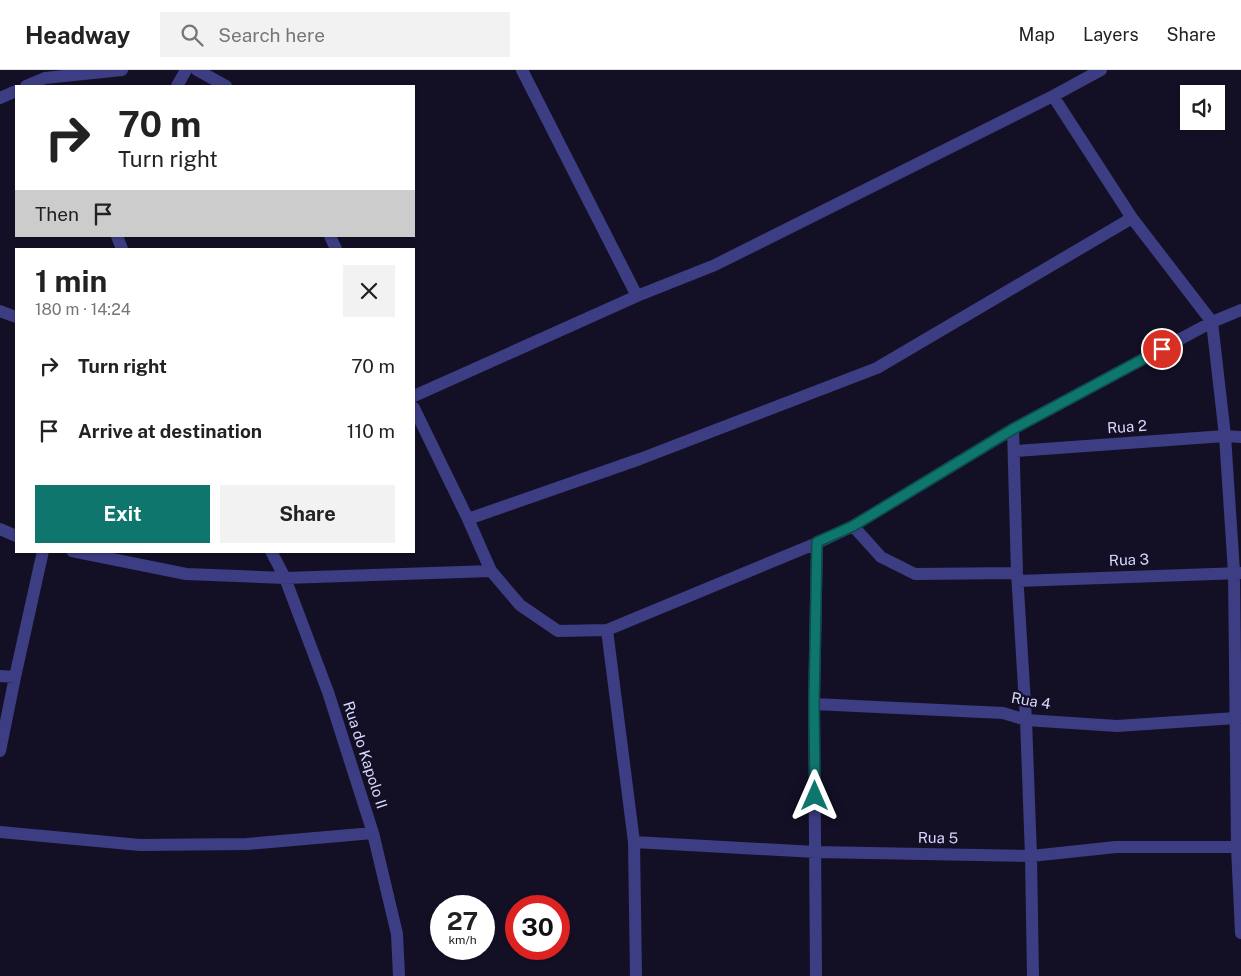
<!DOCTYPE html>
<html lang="en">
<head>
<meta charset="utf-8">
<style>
  :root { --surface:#fff; --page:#f2f2f2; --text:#222; --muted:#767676; --line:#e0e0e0; --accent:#0f766e }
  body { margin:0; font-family:"Public Sans",sans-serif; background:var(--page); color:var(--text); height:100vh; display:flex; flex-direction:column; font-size:19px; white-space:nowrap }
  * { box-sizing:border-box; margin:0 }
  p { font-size:16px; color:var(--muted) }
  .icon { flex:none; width:28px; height:28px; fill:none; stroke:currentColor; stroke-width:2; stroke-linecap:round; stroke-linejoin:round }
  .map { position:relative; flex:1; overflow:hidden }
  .panel { position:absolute; left:15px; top:178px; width:400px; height:305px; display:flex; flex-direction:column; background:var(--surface); border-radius:0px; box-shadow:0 1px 4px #0004 }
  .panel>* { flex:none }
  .hud { position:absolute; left:15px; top:15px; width:400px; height:152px; border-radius:0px; box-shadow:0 1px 4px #0004; background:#fff; color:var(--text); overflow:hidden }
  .controls { position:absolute; left:1180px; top:15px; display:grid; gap:10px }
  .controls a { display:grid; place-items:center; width:45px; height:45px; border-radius:0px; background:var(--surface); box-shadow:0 1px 4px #0004; font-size:25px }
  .speed { position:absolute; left:430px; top:825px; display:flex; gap:10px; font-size:25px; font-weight:700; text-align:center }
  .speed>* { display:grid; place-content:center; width:65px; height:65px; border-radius:50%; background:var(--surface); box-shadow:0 1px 4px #0004; line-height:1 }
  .speed small { font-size:12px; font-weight:400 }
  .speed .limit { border:8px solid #d22; background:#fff; color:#111 }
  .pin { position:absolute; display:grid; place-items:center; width:42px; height:42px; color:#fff; margin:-21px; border:2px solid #fff; border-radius:50%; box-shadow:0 1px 5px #0007 }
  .me { position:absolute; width:55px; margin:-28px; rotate:0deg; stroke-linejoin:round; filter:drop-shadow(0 0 4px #0008) }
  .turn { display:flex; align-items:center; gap:18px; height:105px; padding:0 20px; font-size:22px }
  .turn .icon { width:65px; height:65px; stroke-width:2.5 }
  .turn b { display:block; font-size:35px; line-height:42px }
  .then { display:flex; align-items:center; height:48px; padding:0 20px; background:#0003; gap:10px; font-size:19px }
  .round { display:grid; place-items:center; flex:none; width:52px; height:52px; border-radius:0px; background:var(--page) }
  .summary { display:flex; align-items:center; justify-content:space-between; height:85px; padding:0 20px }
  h1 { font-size:30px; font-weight:700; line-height:38px }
  .primary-button { display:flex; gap:10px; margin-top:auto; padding:10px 20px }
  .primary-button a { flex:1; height:58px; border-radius:0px; background:var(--accent); color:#fff; font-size:20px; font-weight:700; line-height:58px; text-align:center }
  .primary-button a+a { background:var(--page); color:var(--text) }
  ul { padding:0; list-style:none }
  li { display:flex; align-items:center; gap:15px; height:65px; padding:0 20px }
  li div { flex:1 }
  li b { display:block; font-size:19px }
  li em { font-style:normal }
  header { display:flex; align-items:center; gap:30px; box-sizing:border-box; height:70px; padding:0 25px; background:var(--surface); border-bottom:1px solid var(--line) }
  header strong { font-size:24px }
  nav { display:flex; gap:28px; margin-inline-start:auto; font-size:18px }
  .search { width:350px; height:45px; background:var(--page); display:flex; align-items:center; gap:12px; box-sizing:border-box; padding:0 18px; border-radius:0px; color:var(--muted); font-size:19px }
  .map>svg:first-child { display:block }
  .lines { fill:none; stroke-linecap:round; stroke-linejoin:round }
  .minor { stroke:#3d3d84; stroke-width:12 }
  .route-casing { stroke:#0a4d48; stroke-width:12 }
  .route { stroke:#0f766e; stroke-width:9 }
  .labels { text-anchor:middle; stroke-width:4.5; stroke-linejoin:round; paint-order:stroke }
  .street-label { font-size:15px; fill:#d9d7fe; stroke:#131026 }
</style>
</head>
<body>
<header>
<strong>Headway</strong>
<div class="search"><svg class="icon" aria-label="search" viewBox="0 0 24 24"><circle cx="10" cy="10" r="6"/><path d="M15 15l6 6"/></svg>Search here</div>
<nav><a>Map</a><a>Layers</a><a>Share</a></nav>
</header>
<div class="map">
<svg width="1241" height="906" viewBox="0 0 1241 906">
  <rect width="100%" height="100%" fill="#131026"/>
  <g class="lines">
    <!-- minor -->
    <path class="minor" d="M 197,0 L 226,16
      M 522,0 L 637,226
      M 26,16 L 45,8 L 122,0
      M 177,16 L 186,0
      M 1053,26 L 1132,148 L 1212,252 L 1225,366 L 1234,502 L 1237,777 L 1241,863
      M 0,28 L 16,21
      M 117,166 L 122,179
      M 330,166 L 336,179
      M 0,241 L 16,247
      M 414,326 L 637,226 L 715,195 L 1053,26 L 1101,0
      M 414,338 L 468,449 L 491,501 L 520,535 L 558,561 L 607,560 L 817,473 L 853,456 L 1013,359 L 1212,252 L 1241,240
      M 1013,359 L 1017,503 L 1026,650 L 1031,786 L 1033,906
      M 1015,381 L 1225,366 L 1241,367
      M 468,449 L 640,389 L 877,298 L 1132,148
      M 853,456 L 881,487 L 915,504 L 1017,503
      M 0,459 L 16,466
      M 72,481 L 186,504 L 285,508 L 491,501
      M 271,481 L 285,508 L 328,622 L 373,763 L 397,864 L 399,906
      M 1018,511 L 1241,503
      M 607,560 L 634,772 L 636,906
      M 0,606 L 15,607
      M 814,634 L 1003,643 L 1026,650 L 1117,656 L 1236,648 L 1241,647
      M 0,681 L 15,607 L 43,481
      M 0,762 L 140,775 L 247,774 L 373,763
      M 634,772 L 815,782 L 1031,786 L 1116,777 L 1241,777
      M 816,906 L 814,634 L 817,473"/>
  </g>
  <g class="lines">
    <!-- route casing -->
    <g class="route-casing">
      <path id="route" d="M 815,726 L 814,634 L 817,472 L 853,456 L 1013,359 L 1162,279"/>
    </g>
    <!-- route -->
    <use href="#route" class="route"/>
  </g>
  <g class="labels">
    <!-- street labels -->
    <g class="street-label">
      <text transform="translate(1127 357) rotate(-4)" y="5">Rua 2</text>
      <text transform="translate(1129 490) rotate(-2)" y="5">Rua 3</text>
      <text transform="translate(1031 631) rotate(10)" y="5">Rua 4</text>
      <text transform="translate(365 685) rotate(72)" y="5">Rua do Kapolo II</text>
      <text transform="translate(938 768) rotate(1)" y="5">Rua 5</text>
    </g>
  </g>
</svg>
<div class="controls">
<a><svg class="icon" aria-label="sound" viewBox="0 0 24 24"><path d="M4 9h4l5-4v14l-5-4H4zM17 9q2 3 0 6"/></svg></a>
</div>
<div class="speed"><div>27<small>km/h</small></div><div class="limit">30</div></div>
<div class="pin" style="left:1162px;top:279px;background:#d93025"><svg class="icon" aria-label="arrive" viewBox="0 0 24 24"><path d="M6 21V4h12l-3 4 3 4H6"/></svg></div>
<svg class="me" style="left:815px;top:726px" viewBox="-20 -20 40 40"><path d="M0-17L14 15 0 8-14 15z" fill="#0f766e" stroke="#fff" stroke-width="4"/></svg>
<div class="hud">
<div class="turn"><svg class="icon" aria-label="right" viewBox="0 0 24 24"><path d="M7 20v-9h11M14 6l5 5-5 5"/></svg><div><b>70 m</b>Turn right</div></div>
<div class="then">Then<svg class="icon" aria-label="arrive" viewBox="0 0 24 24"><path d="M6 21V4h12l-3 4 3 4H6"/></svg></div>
</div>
<section class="panel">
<div class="summary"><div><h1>1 min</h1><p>180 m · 14:24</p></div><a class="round"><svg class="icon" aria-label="close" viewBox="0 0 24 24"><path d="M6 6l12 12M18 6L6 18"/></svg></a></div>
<ul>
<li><svg class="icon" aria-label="right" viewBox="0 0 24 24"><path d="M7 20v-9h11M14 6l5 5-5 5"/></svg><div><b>Turn right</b></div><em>70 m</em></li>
<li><svg class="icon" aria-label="arrive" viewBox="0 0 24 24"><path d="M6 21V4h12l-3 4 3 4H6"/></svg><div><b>Arrive at destination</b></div><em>110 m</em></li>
</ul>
<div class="primary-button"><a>Exit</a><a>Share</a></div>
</section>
</div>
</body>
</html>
